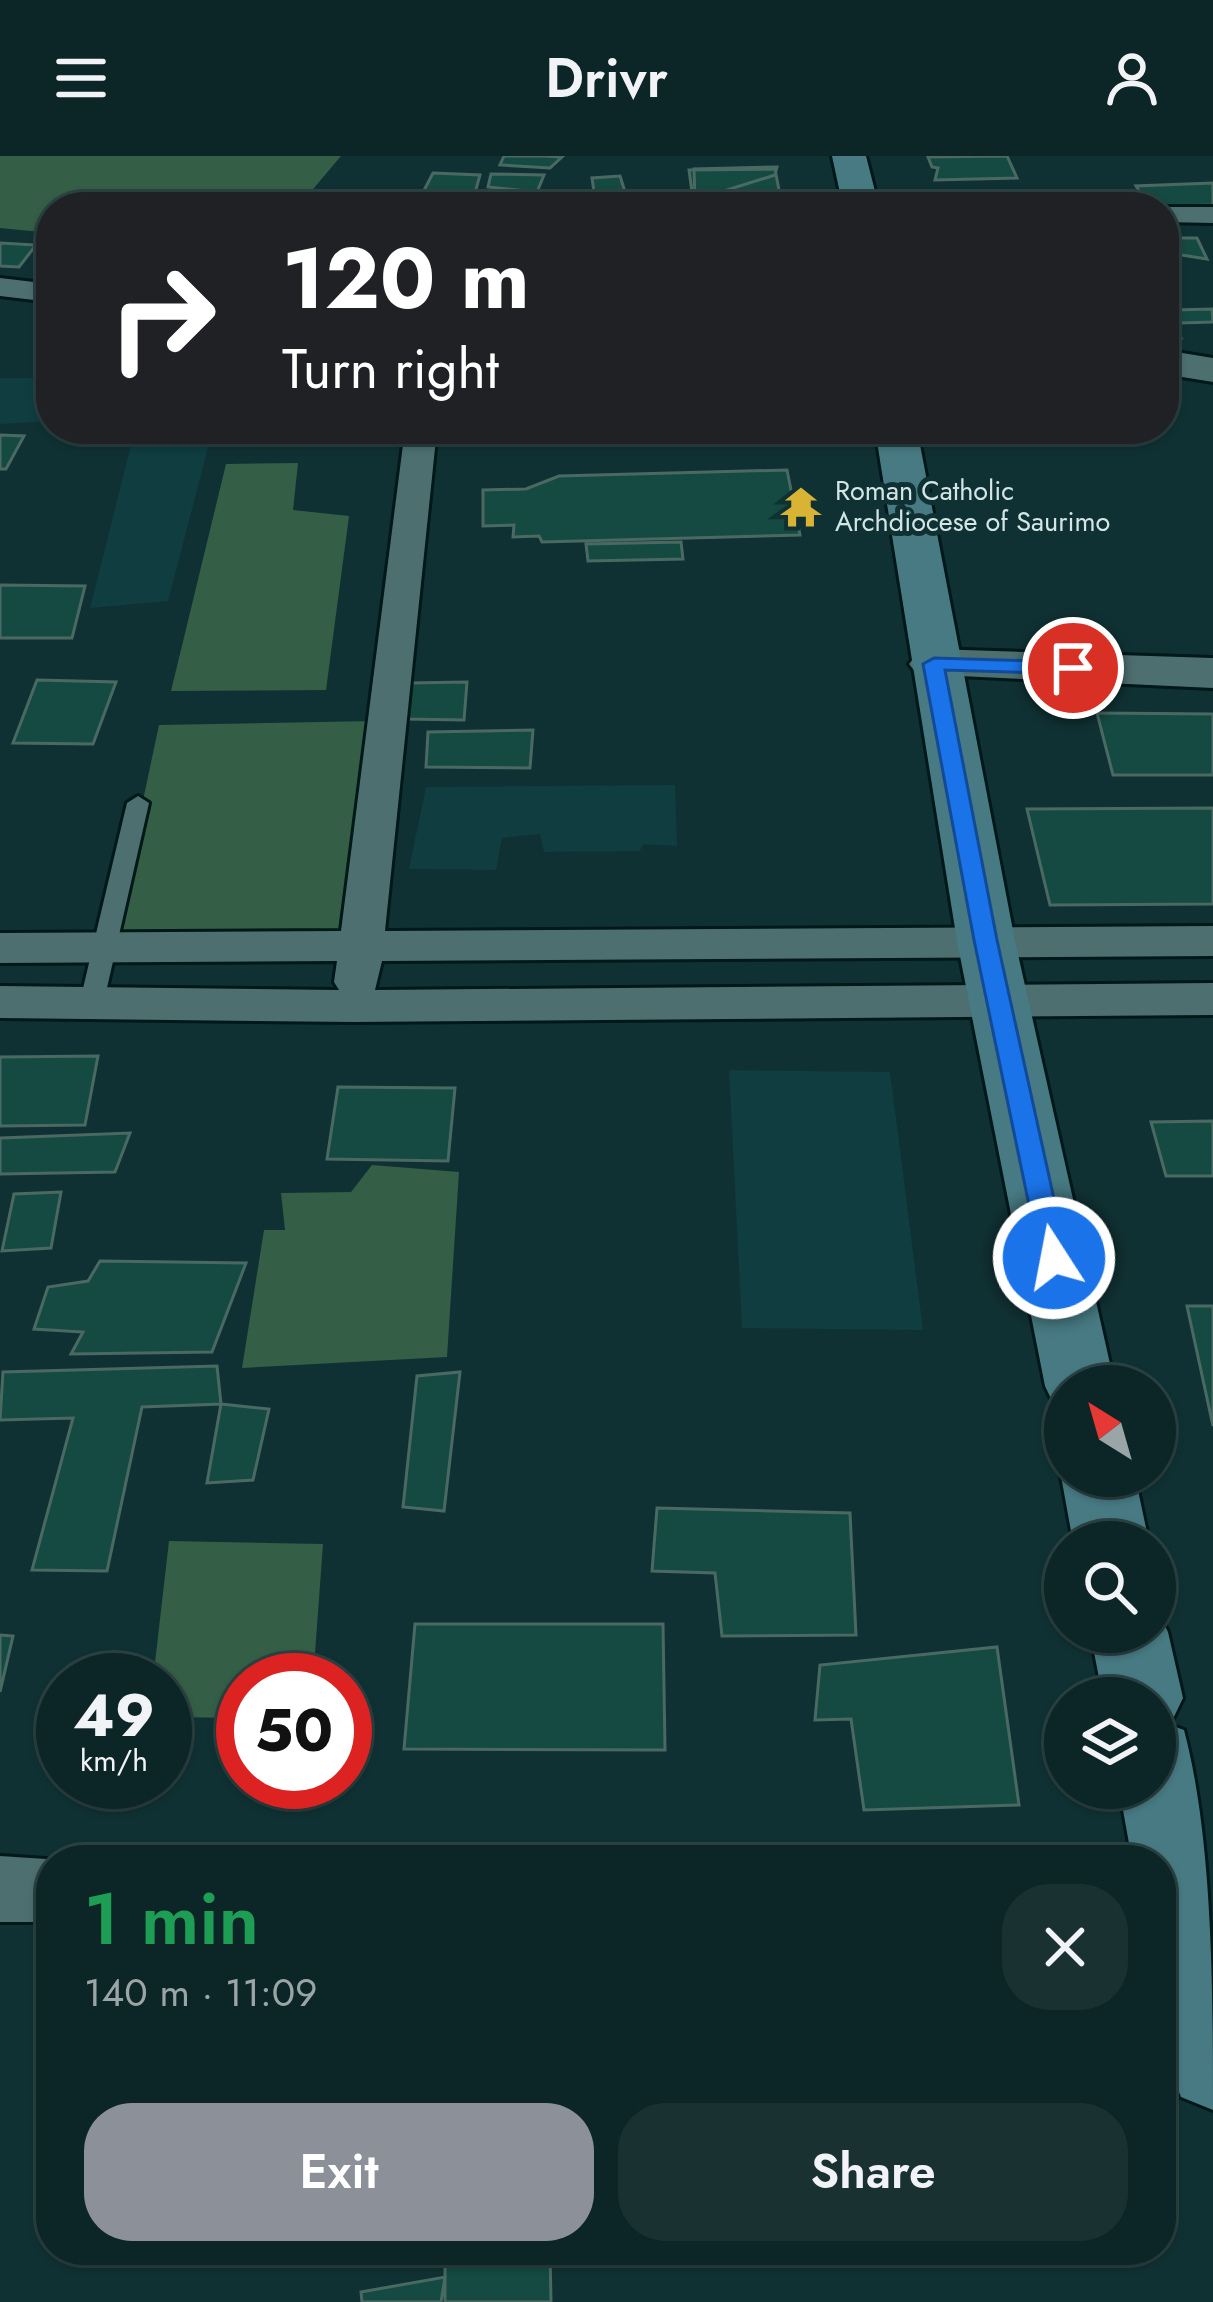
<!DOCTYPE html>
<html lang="en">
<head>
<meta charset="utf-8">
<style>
  :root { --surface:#0c2526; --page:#1a3132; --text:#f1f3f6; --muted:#9aa5a7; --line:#2c4243; --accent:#8c9099 }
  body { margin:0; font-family:Jost,sans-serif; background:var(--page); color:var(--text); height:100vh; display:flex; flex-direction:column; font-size:45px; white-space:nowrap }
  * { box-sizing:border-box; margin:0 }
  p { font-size:39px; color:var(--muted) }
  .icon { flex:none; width:66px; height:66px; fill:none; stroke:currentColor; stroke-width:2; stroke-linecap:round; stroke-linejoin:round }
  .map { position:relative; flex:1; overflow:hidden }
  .sheet { position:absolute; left:36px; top:1689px; width:1140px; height:420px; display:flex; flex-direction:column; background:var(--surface); border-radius:48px; box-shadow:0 3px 9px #0004,0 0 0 3px var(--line) }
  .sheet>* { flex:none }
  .banner { position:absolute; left:36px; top:36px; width:1143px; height:252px; border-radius:48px; box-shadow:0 3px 9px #0004,0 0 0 3px var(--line); background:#202124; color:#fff; overflow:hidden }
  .needle { width:78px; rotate:323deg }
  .fabs { position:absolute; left:1044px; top:1209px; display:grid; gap:24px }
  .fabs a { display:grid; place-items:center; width:132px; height:132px; border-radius:50%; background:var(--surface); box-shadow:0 3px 9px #0004,0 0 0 3px var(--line); font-size:60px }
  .speed { position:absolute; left:36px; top:1497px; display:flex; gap:24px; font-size:60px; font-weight:700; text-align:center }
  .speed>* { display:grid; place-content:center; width:156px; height:156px; border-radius:50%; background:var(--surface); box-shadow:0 3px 9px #0004,0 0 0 3px var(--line); line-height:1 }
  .speed small { font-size:30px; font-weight:400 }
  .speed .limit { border:18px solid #d22; background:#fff; color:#111 }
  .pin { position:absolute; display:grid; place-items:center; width:102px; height:102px; color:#fff; margin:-51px; border:6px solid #fff; border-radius:50%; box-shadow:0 3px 12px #0007 }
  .me { position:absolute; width:132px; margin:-66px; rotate:349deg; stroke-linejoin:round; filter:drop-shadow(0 0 9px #0008) }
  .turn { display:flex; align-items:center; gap:42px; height:252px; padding:0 48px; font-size:54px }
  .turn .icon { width:156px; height:156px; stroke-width:2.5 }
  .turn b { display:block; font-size:84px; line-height:102px }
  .round { display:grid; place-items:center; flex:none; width:126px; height:126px; border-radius:48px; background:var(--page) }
  .head { display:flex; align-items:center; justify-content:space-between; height:204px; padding:0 48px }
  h1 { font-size:72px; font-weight:600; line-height:90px; color:#1e9e55 }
  .primary-button { display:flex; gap:24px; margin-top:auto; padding:24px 48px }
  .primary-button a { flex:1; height:138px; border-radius:48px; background:var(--accent); color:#fff; font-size:48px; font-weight:600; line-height:138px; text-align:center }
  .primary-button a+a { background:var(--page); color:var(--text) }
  header { display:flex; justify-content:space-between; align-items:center; height:156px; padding:0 48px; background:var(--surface); font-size:54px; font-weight:600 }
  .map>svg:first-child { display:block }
  .built { fill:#0f3d40 }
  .green { fill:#345e45 }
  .building { fill:#144a41; stroke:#4a6962; stroke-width:3 }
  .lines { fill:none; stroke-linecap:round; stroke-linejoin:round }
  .service-casing { stroke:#011819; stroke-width:6 }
  .minor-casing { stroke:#011819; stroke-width:6 }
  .tertiary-casing { stroke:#011819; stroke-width:6 }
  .secondary-casing { stroke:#011819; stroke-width:6 }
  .service { fill:#4d6f70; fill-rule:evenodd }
  .minor { fill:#4d6f70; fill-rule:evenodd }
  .tertiary { fill:#4d6f70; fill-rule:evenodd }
  .secondary { fill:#477a83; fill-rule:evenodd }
  .route { fill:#1a73e8; stroke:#114b97; stroke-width:3 }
  .labels { text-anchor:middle; stroke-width:10; stroke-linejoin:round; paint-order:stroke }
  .far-poi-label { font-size:27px; fill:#d3e5e5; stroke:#103133; text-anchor:start }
</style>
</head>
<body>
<header><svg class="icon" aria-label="menu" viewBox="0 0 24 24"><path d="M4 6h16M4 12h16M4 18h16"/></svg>Drivr<svg class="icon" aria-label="person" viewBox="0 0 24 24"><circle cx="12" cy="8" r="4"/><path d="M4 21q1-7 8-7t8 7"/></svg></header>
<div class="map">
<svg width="1213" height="2146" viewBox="0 0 1213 2146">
  <rect width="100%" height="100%" fill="#103133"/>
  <!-- built -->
  <path class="built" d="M 0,222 L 51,222 L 51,265 L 0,268 Z
    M 135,273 L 213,273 L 168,445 L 90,452 Z
    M 675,629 L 677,690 L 643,688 L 640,695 L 544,696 L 540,678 L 502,682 L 496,714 L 409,713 L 426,631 Z
    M 729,914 L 890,916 L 923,1174 L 742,1172 Z"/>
  <!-- green -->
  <path class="green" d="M 0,0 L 341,0 L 298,51 L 51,51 L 51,77 L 0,72 Z
    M 298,307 L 293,354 L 349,360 L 326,534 L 171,535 L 226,308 Z
    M 373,565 L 353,784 L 112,790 L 159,569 Z
    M 372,1009 L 459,1016 L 447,1201 L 242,1212 L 264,1074 L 285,1074 L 281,1037 L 351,1036 Z
    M 169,1385 L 323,1388 L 313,1524 L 243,1524 L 243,1562 L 165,1561 L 165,1524 L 153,1524 Z"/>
  <!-- building -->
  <path class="building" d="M 504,0 L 544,0 L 562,1 L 550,12 L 500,9 Z
    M 1007,0 L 1017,22 L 935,24 L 938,12 L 932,11 L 928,1 Z
    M 777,11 L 775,19 L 695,44 L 694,13 Z
    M 775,13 L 782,50 L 694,51 L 689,14 Z
    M 433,17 L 480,19 L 473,44 L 418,46 Z
    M 491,18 L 544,19 L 537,36 L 488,31 Z
    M 620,20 L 627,42 L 595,43 L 592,22 Z
    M 1213,27 L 1213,49 L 1149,51 L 1136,30 Z
    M 497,41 L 528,42 L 525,51 L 489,51 Z
    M 1168,82 L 1197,82 L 1207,103 L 1175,98 Z
    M 0,87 L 36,89 L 19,111 L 0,110 Z
    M 1164,152 L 1169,152 L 1181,182 L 1164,182 Z
    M 1212,153 L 1213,166 L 1181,167 L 1174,154 Z
    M 0,279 L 24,280 L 6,313 L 0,313 Z
    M 787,314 L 800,379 L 542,386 L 539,380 L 513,381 L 514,369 L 483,370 L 483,334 L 526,333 L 559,320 Z
    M 681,386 L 683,403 L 588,405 L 586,388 Z
    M 0,429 L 85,430 L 72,482 L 0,482 Z
    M 37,524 L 116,526 L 93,588 L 13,587 Z
    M 467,526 L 464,564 L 405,563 L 409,527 Z
    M 1097,557 L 1213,558 L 1213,619 L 1113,619 Z
    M 533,574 L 530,612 L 426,611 L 428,576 Z
    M 1213,652 L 1213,748 L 1050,749 L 1027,653 Z
    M 98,900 L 85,969 L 0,970 L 0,901 Z
    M 338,931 L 455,932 L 448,1005 L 327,1003 Z
    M 1213,965 L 1213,1020 L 1166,1020 L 1151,966 Z
    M 130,977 L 115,1016 L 0,1018 L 0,982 Z
    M 61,1036 L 51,1092 L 2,1095 L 14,1038 Z
    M 100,1105 L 246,1107 L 212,1196 L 71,1198 L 83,1176 L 34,1173 L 48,1131 L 88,1125 Z
    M 1187,1150 L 1213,1150 L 1213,1270 Z
    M 217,1210 L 221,1248 L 142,1251 L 107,1415 L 32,1414 L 73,1262 L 0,1264 L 3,1216 Z
    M 460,1216 L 444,1355 L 403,1351 L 417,1220 Z
    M 221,1248 L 269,1253 L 253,1324 L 207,1327 Z
    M 657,1352 L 850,1357 L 856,1479 L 722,1480 L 715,1417 L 652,1415 Z
    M 415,1468 L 663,1468 L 665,1594 L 404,1593 Z
    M 0,1479 L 13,1480 L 0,1536 Z
    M 997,1491 L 1019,1649 L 864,1654 L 851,1563 L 815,1564 L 820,1509 Z
    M 445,2094 L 550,2094 L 551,2146 L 445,2146 Z
    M 881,2094 L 1078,2094 L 1080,2106 L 883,2109 Z
    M 445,2121 L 441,2146 L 362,2146 L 361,2136 Z"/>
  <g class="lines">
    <!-- service casing -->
    <g class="service-casing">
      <path id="service" d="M 138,640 L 149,647 L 104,845 L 92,853 L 80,845 L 127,647 Z"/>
    </g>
    <!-- minor casing -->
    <g class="minor-casing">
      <path id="minor" d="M 1158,51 L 1213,51 L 1213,67 L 1164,66 L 1164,51 Z
        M 0,122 L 51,128 L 51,146 L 0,140 Z
        M 405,273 L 437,273 L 385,775 L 1213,770 L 1213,800 L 382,805 L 375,834 L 1213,827 L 1213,859 L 353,866 L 0,862 L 0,830 L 339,834 L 334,826 L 337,805 L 0,807 L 0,777 L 341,775 Z
        M 0,1700 L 61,1704 L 51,1704 L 51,1766 L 0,1766 Z"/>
    </g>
    <!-- tertiary casing -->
    <g class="tertiary-casing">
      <path id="tertiary" d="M 1164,194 L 1213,202 L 1213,226 L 1164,218 Z
        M 934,493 L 1213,502 L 1213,532 L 917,518 L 909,508 L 917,498 Z"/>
    </g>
    <!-- secondary casing -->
    <g class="secondary-casing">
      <path id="secondary" d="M 832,0 L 866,0 L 879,51 L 843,51 Z
        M 875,273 L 917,273 L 1015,785 L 1115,1230 L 1065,1230 L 1065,1254 L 1055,1251 L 1045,1230 L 957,785 Z
        M 1065,1312 L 1065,1320 L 1135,1320 L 1149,1386 L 1073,1386 L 1061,1320 Z
        M 1155,1450 L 1168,1476 L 1183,1542 L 1170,1569 L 1184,1574 C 1213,1683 1213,1837 1213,1954 L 1181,1941 C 1150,1867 1161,1783 1161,1704 L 1132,1704 L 1119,1632 L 1155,1632 L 1155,1542 L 1103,1542 L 1090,1476 L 1155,1476 Z"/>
    </g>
    <!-- service -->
    <use href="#service" class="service"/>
    <!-- minor -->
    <use href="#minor" class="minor"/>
    <!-- tertiary -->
    <use href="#tertiary" class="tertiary"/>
    <!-- secondary -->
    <use href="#secondary" class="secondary"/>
  </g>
  <!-- route -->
  <path class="route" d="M 934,502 L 1073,506 L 1084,512 L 1073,518 L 945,514 L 997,784 L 1067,1102 L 1054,1113 L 1040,1102 L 974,784 L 923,508 Z"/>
  <!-- icons -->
  <defs>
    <g id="temple-bare" transform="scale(3.24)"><path d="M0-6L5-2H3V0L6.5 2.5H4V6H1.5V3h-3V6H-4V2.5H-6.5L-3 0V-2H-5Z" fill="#d9b334" stroke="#103133" stroke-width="2.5" paint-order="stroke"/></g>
  </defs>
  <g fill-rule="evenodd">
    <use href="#temple-bare" x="801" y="351"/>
  </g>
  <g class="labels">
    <!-- far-poi labels -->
    <g class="far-poi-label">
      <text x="835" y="344">Roman Catholic<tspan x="835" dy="31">Archdiocese of Saurimo</tspan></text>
    </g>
  </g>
</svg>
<div class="fabs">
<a><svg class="needle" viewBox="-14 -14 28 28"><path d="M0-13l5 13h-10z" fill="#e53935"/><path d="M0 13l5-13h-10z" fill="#9aa5a7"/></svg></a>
<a><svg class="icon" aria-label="search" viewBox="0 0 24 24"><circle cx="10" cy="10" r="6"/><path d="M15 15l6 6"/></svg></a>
<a><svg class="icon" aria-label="layers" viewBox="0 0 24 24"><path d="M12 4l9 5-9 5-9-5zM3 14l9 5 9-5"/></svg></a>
</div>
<div class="speed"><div>49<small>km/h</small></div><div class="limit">50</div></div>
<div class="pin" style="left:1073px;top:512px;background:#d93025"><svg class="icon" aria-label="arrive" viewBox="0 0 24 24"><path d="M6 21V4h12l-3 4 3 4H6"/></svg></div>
<svg class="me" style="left:1054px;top:1102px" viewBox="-20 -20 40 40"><circle r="17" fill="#1a73e8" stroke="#fff" stroke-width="3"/><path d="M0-11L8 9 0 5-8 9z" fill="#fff"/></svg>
<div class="banner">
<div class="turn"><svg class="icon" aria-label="right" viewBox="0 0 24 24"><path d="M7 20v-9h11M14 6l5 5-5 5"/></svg><div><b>120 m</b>Turn right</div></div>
</div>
<section class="sheet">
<div class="head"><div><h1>1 min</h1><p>140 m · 11:09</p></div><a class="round"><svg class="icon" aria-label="close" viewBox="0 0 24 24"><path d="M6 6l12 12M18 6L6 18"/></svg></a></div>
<div class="primary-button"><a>Exit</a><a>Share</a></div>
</section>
</div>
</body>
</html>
